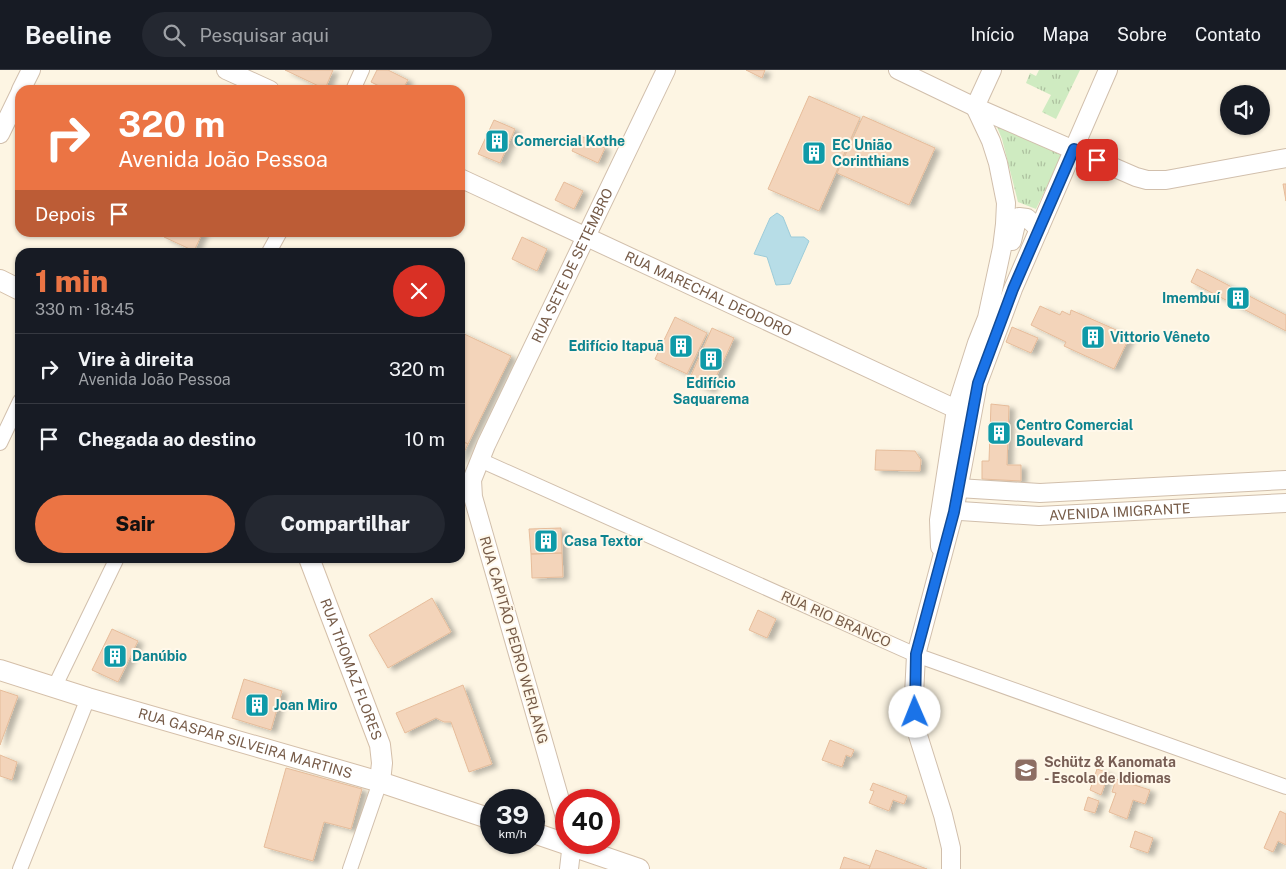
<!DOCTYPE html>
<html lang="pt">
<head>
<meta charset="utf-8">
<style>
  :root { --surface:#171b24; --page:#242831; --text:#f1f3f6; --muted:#9ea1a6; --line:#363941; --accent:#eb7444 }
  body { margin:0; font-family:"Public Sans",sans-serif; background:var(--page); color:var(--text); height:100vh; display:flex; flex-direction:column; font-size:19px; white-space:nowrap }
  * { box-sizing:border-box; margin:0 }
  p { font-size:16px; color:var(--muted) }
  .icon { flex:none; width:28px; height:28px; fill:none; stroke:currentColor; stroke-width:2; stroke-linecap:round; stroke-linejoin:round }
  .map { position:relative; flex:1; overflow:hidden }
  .drawer { position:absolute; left:15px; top:178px; width:450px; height:315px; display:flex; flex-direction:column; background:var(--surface); border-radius:15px; box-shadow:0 1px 4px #0004 }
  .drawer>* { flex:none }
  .banner { position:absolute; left:15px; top:15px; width:450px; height:152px; border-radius:15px; box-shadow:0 1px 4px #0004; background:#eb7444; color:#fff; overflow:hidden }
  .buttons { position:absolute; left:1220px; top:15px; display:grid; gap:10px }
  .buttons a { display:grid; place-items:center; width:50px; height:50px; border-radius:50%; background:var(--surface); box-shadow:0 1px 4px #0004; font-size:25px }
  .speed { position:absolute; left:480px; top:719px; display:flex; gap:10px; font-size:25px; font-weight:700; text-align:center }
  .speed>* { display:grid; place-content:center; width:65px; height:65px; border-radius:50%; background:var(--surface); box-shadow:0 1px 4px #0004; line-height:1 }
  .speed small { font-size:12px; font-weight:400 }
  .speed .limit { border:8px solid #d22; background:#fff; color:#111 }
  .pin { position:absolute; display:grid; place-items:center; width:42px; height:42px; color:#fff; margin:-21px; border-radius:10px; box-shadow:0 2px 8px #0006 }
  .me { position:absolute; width:55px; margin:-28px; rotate:359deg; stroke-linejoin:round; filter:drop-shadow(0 0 4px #0008) }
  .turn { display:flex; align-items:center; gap:18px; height:105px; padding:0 20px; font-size:22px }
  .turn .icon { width:65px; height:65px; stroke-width:2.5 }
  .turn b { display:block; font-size:35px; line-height:42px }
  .then { display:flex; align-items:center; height:48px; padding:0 20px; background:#0003; gap:10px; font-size:19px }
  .round { display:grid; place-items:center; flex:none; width:52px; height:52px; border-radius:26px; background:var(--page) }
  .overview { display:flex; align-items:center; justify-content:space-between; height:85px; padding:0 20px }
  h1 { font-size:30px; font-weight:800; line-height:38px; color:var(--accent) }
  .button { display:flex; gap:10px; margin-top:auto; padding:10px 20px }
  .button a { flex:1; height:58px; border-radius:30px; background:var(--accent); color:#111; font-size:20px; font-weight:800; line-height:58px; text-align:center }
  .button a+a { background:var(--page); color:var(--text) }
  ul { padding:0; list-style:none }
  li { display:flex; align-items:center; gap:15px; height:70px; padding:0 20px; border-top:1px solid var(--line) }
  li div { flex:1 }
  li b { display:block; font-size:19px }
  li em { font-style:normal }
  header { display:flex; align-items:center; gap:30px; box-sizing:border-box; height:70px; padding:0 25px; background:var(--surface); border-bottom:1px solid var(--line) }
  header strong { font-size:24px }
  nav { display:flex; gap:28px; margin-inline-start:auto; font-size:18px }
  .search { width:350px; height:45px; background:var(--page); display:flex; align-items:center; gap:12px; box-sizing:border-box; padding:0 18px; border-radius:28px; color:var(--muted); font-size:19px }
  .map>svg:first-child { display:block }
  .park { fill:url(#park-tufts) }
  .water { fill:#b7dde7; stroke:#9dccd9 }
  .building { fill:#f3d4ba; stroke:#e6bc9a; filter:url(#shadow) }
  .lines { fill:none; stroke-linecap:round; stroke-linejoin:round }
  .minor-casing { stroke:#d1bfac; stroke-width:16 }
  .tertiary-casing { stroke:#d1bfac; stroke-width:20 }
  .secondary-casing { stroke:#d4bfa9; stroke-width:22 }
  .minor { stroke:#fff; stroke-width:14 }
  .tertiary { stroke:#fff; stroke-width:18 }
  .secondary { stroke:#fff; stroke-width:20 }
  .route-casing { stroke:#114b97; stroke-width:12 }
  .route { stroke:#1a73e8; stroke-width:9 }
  .labels { text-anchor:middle; stroke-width:4; stroke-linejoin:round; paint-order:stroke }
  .culture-label { font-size:14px; font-weight:bold; fill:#0d838f; stroke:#fff8ea; text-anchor:start }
  .street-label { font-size:14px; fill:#765b48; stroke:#fff8ea }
  .education-label { font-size:14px; font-weight:bold; fill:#785e54; stroke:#fff8ea; text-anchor:start }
</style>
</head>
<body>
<header>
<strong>Beeline</strong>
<div class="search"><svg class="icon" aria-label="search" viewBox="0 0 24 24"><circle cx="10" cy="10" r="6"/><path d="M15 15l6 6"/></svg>Pesquisar aqui</div>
<nav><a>Início</a><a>Mapa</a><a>Sobre</a><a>Contato</a></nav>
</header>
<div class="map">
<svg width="1286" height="799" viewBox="0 0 1286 799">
  <defs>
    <pattern id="park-tufts" width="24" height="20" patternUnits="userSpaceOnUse" patternTransform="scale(1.25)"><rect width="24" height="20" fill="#cfebc1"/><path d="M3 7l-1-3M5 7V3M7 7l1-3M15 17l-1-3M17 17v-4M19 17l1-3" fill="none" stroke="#adc19f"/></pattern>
    <filter id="shadow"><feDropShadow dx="5.5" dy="3" stdDeviation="2.5" flood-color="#0004"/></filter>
  </defs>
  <rect width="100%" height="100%" fill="#fdf5e3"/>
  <!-- park -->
  <path class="park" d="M 1039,0 L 1080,0 L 1056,49 L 1042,42 L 1051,25 L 1026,13 L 1030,3 L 1036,6 Z
    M 992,45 L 1065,79 L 1036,139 L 1018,132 L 1002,69 Z"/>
  <!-- water -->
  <path class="water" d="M 777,143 L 783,147 L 791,167 L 804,167 L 809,171 L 790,214 L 776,215 L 767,187 L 754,184 L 770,148 Z"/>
  <!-- building -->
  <path class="building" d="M 285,0 L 333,0 L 325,19 Z
    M 377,0 L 388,0 L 408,10 L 402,20 L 387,20 L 371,12 Z
    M 746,0 L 765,0 L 762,8 Z
    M 809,26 L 860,48 L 819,141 L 768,119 Z
    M 863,46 L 935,78 L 909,135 L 837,103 Z
    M 494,50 L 515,59 L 500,93 L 478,84 Z
    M 579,65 L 605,78 L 598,93 L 572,81 Z
    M 564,112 L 583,121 L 574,139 L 555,130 Z
    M 1283,114 L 1286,114 L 1286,131 Z
    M 166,162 L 203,162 L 194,181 L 164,167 Z
    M 522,167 L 547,179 L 537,201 L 512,189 Z
    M 1197,199 L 1286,245 L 1286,261 L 1191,212 Z
    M 1040,236 L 1060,245 L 1062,241 L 1070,245 L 1071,240 L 1130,266 L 1114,299 L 1064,276 L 1066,272 L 1031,255 Z
    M 675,247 L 707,263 L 687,304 L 655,289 Z
    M 1012,257 L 1038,268 L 1031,283 L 1006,272 Z
    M 712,258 L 734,268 L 710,320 L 689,310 Z
    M 460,262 L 511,286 L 468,374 L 460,370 Z
    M 991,334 L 1009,336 L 1007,395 L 1021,395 L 1021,411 L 982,409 L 982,391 L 989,391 Z
    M 460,370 L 468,374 L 460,391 Z
    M 876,380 L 915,381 L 921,390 L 920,401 L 875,400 Z
    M 561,458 L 562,483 L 531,484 L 529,459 Z
    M 562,483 L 563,507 L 532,508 L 531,484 Z
    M 432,528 L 451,562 L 388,598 L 369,565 Z
    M 758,540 L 776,549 L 767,568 L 749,560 Z
    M 112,559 L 138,571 L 118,612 L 92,600 Z
    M 244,609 L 282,621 L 271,660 L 232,648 Z
    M 463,615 L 492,694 L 469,702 L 451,652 L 444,652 L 436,648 L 405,663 L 396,643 Z
    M 0,620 L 18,626 L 0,675 Z
    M 830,670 L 854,680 L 851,687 L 846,685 L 842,697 L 822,690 Z
    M 0,685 L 17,692 L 12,710 L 0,706 Z
    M 286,698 L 362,719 L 351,759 L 324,752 L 313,791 L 264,777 Z
    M 1097,699 L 1109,703 L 1101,725 L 1090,720 Z
    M 1116,709 L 1150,720 L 1145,734 L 1133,730 L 1127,749 L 1109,742 L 1116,723 L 1112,722 Z
    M 873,713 L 907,726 L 904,734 L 893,730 L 889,741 L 869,733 L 874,721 L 870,720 Z
    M 1088,727 L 1099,731 L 1095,743 L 1084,740 Z
    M 1280,741 L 1286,744 L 1286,775 L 1278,771 L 1273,782 L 1264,778 Z
    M 1135,761 L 1153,768 L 1148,783 L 1130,777 Z
    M 876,780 L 927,799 L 869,799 Z
    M 844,787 L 870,796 L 869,799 L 840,799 Z"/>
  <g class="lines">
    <!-- minor casing -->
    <g class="minor-casing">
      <path id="minor" d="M 353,20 L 362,0
        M 269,182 L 280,162
        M 0,373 L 20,331
        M 480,390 L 916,585 L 1286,717
        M 54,618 L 117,488
        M 20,799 L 88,628
        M 350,799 L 380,712"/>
    </g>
    <!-- tertiary casing -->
    <g class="tertiary-casing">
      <g id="tertiary">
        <path d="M 226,0 L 270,20"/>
        <path d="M 898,0 L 975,37 L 1136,107 L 1147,110 L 1166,110 L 1286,88"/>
        <path d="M 21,20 L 31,0"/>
        <path d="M 0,64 L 20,23"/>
        <path id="s1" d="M 460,108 L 956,339"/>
        <path d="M 1012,171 L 1017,150 L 1019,147 L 1027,148 L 1039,159"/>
        <path d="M 958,418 L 1040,423 L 1286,410"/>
        <path id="s2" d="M 945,440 L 1039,446 L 1286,433"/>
        <path d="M 940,477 L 939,450 L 956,339 L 977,273 L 987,248 L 1002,178 L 1005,154 L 1006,133 L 998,93 L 991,71 L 975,37 L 992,0"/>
        <path id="s3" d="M 566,751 L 473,427 L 472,410 L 486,375 L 666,0"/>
        <path d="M 569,799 L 572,772"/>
        <path d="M 951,799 L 951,778 L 943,745 L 916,659 L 914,625 L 916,585 L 954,442 L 978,313 L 1013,219 L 1108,0"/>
      </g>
    </g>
    <!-- secondary casing -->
    <g class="secondary-casing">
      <g id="secondary">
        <path d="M 0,210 L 20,220"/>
        <path id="s4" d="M 309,488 L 380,675 L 382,693 L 380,712"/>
        <path id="s5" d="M 0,600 L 88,628 L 380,712 L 491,749"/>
        <path d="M 534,763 L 639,799"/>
      </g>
    </g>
    <!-- minor -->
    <use href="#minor" class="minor"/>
    <!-- tertiary -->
    <use href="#tertiary" class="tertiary"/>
    <!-- secondary -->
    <use href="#secondary" class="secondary"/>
  </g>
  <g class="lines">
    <!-- route casing -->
    <g class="route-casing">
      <path id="route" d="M 915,642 L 916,584 L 954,442 L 978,313 L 1013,219 L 1074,79 L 1097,90"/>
    </g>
    <!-- route -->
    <use href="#route" class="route"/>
  </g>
  <!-- icons -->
  <defs>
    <g id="building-square" transform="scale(1.25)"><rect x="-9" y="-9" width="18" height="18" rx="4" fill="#0f9aa8" stroke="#fff8ea"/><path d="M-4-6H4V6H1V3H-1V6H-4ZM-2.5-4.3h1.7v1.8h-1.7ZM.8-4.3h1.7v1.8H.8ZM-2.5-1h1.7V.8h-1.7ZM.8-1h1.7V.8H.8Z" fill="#fff"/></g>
    <g id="school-square" transform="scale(1.25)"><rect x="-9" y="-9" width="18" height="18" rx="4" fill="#8d6e63" stroke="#fff8ea"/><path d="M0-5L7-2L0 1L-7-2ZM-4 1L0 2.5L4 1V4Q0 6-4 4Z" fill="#fff"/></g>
  </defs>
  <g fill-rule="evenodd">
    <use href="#building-square" x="497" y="71"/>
    <use href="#building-square" x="814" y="83"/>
    <use href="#building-square" x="1238" y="228"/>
    <use href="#building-square" x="1093" y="267"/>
    <use href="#building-square" x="681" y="276"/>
    <use href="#building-square" x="711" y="289"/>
    <use href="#building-square" x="999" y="363"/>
    <use href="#building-square" x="546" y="471"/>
    <use href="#building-square" x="115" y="586"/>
    <use href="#building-square" x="257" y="635"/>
    <use href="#school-square" x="1026" y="700"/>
  </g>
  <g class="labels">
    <!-- culture labels -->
    <g class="culture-label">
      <text x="514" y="76">Comercial Kothe</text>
      <text x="832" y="80">EC União<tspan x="832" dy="16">Corinthians</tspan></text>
      <text x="1220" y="233" text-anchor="end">Imembuí</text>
      <text x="1110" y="272">Vittorio Vêneto</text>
      <text x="664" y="281" text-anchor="end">Edifício Itapuã</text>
      <text x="711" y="318" text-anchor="middle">Edifício<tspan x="711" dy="16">Saquarema</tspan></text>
      <text x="1016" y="360">Centro Comercial<tspan x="1016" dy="16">Boulevard</tspan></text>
      <text x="564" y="476">Casa Textor</text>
      <text x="132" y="591">Danúbio</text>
      <text x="274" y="640">Joan Miro</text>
    </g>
    <!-- street labels -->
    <g class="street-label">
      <text dy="5" stroke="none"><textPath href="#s3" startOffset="591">RUA SETE DE SETEMBRO</textPath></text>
      <text dy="5" stroke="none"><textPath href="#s1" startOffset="274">RUA MARECHAL DEODORO</textPath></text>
      <text dy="5" stroke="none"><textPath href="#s2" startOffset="175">AVENIDA IMIGRANTE</textPath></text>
      <text transform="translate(836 549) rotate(24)" y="5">RUA RIO BRANCO</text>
      <text transform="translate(514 570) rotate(74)" y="5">RUA CAPITÃO PEDRO WERLANG</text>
      <text dy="5" stroke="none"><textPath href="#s4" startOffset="119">RUA THOMAZ FLORES</textPath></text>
      <text dy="5" stroke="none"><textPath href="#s5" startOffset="256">RUA GASPAR SILVEIRA MARTINS</textPath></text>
    </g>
    <!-- education labels -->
    <g class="education-label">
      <text x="1044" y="697">Schütz &amp; Kanomata<tspan x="1044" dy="16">- Escola de Idiomas</tspan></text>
    </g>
  </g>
</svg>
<div class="buttons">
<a><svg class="icon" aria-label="sound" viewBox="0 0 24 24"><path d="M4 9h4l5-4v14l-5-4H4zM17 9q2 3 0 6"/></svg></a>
</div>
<div class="speed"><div>39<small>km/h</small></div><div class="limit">40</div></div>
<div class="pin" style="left:1097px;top:90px;background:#d93025"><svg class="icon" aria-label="arrive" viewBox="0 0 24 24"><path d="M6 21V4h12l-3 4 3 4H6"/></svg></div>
<svg class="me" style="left:915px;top:642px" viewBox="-20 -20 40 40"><circle r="19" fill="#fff"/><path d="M0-13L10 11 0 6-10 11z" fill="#1a73e8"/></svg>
<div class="banner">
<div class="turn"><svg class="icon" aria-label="right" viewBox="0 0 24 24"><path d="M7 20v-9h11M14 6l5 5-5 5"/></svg><div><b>320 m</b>Avenida João Pessoa</div></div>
<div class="then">Depois<svg class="icon" aria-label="arrive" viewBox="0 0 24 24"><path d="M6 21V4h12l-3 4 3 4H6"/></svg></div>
</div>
<section class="drawer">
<div class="overview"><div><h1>1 min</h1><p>330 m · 18:45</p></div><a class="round" style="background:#d93025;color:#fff"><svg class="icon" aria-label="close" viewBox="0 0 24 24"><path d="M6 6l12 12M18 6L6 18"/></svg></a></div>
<ul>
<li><svg class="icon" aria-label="right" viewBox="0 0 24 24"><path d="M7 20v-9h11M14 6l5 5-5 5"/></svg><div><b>Vire à direita</b><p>Avenida João Pessoa</p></div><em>320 m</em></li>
<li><svg class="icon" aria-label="arrive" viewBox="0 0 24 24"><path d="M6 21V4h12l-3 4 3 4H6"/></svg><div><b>Chegada ao destino</b></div><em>10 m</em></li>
</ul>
<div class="button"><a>Sair</a><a>Compartilhar</a></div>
</section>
</div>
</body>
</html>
